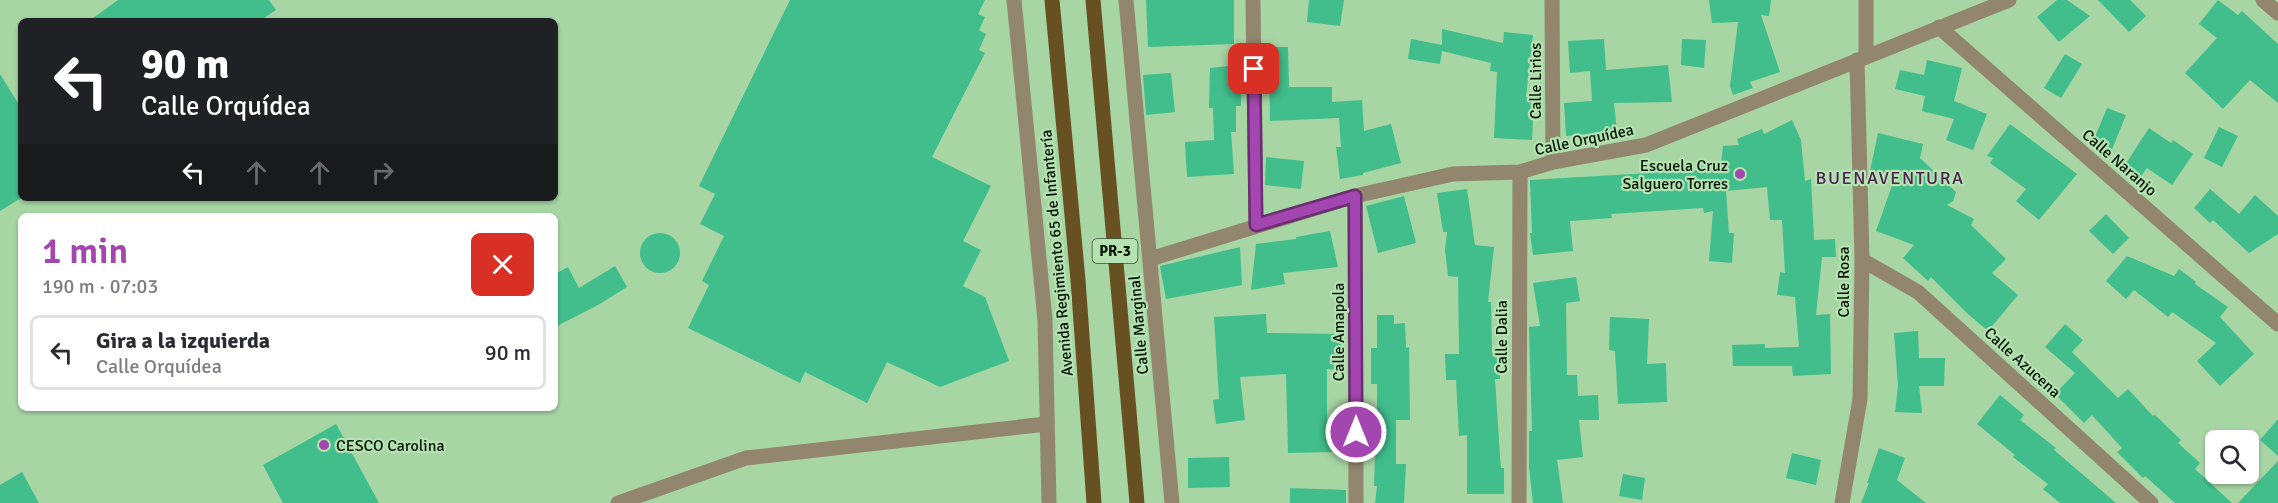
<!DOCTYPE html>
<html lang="es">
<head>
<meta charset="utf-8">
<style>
  :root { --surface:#fff; --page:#f2f2f3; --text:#2b2b33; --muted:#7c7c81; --line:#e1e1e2; --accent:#a446af }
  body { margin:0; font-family:Signika,sans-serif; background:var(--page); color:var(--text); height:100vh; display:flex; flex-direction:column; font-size:22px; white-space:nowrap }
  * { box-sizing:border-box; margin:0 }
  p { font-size:20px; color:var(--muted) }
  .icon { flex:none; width:33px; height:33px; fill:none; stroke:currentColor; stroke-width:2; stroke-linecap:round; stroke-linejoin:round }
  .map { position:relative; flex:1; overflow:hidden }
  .side { position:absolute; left:18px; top:213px; width:540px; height:198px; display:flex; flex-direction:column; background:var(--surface); border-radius:9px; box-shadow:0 2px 4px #0004 }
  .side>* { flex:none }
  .banner { position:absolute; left:18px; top:18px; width:540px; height:183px; border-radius:9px; box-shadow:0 2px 4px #0004; background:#202124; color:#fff; overflow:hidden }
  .fabs { position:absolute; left:2205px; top:430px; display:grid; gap:12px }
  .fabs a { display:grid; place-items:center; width:54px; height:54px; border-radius:9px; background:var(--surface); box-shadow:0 2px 4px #0004; font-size:30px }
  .pin { position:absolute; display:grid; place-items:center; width:51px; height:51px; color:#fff; margin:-26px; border-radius:12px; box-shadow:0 3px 9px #0006 }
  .me { position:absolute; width:66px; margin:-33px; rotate:0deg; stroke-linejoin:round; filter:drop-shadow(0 0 4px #0008) }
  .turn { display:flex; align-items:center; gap:21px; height:126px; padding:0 24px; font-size:27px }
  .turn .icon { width:78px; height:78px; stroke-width:2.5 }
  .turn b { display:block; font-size:42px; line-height:51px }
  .lanes { display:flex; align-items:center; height:57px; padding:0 24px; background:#0003; justify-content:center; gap:30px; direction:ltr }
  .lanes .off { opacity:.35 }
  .round { display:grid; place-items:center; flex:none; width:63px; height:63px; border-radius:9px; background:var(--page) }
  .summary { display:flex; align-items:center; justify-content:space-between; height:102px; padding:0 24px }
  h1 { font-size:36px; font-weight:600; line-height:45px; color:var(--accent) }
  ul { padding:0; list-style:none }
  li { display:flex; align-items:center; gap:18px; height:75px; margin:0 12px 9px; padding:0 12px; border:3px solid var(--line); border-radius:9px }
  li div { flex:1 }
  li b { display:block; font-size:22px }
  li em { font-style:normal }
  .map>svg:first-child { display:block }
  .building { fill:#41be8c }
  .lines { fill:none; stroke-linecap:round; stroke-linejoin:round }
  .minor { stroke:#93866f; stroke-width:15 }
  .primary { stroke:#675022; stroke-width:15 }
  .route-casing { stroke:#6b2e72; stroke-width:15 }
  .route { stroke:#a446af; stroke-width:10 }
  .poi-dot { fill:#a446af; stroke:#b4e2b1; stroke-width:2 }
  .labels { text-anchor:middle; stroke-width:4.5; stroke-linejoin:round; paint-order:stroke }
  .shield { fill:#b4e2b1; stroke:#3a5238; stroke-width:1.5 }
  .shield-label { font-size:15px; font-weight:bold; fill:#051504 }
  .street-label { font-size:16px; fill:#051504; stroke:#b4e2b1 }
  .poi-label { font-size:16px; fill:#051504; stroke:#b4e2b1; text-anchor:end }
  .neighbourhood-label { font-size:18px; letter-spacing:1.5px; fill:#4f2254; stroke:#b4e2b1 }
</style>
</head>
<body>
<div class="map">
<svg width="2278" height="503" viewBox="0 0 2278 503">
  <rect width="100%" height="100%" fill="#a7d5a4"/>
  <!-- building -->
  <path class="building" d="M 118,0 L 269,0 L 276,10 L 260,21 L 89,21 Z
    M 790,0 L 985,0 L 978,14 L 985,17 L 979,30 L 986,34 L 979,50 L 985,53 L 932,157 L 991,186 L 963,241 L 981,250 L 963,286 L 985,297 L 1009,361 L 940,387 L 887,362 L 867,403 L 805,372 L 800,383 L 688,328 L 709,285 L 702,281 L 724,236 L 700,224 L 715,194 L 699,186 Z
    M 1146,0 L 1234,0 L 1234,44 L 1148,47 Z
    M 1309,0 L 1344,0 L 1340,26 L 1307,22 Z
    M 1709,0 L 1771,0 L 1769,16 L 1761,15 L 1780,72 L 1750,82 L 1753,88 L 1733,95 L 1730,86 L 1738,22 L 1712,23 Z
    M 2057,0 L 2067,0 L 2090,16 L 2059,42 L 2037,17 Z
    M 2098,0 L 2130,0 L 2146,16 L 2129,32 Z
    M 2218,0 L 2238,15 L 2242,11 L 2278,44 L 2278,103 L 2250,80 L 2223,109 L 2185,73 L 2217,38 L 2199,24 Z
    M 1442,29 L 1503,43 L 1504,32 L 1533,35 L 1526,97 L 1534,98 L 1532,140 L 1494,138 L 1497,72 L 1490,71 L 1491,63 L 1442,51 L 1440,64 L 1408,59 L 1411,39 L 1442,45 Z
    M 1604,39 L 1606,70 L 1668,65 L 1672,102 L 1614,103 L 1617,132 L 1566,136 L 1564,103 L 1592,101 L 1590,71 L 1570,73 L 1568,41 Z
    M 1682,39 L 1706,40 L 1704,68 L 1681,65 Z
    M 1269,47 L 1288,47 L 1289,87 L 1332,87 L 1332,102 L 1362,100 L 1364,131 L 1391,124 L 1401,163 L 1363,173 L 1363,175 L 1340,179 L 1336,147 L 1341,147 L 1339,118 L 1270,121 Z
    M 2065,54 L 2082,64 L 2061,98 L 2044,88 Z
    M 1927,60 L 1962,68 L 1954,101 L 1987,114 L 1973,150 L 1946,140 L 1954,119 L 1922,111 L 1925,96 L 1895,89 L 1900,70 L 1924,75 Z
    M 1237,65 L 1238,77 L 1241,77 L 1241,106 L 1236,106 L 1236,132 L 1231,132 L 1234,174 L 1187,177 L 1185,142 L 1214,140 L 1213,108 L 1209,108 L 1210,68 Z
    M 1171,73 L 1175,112 L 1146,115 L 1143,75 Z
    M 0,74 L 21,108 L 21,198 L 0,211 Z
    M 2107,108 L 2126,115 L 2111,152 L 2092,144 Z
    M 1792,120 L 1801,140 L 1805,181 L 1811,179 L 1814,240 L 1835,239 L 1836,257 L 1822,257 L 1816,315 L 1830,314 L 1831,374 L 1793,376 L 1792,366 L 1733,366 L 1732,345 L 1765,344 L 1765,348 L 1799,347 L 1795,297 L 1777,295 L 1780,272 L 1785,273 L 1782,220 L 1770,220 L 1767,187 L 1726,191 L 1729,233 L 1734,233 L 1732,263 L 1709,261 L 1713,211 L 1704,213 L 1703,208 L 1611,214 L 1612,218 L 1570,221 L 1573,251 L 1533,255 L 1530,233 L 1532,233 L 1530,180 L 1700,170 L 1700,163 L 1721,164 L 1723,146 L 1739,145 L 1737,139 L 1762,129 L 1764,134 Z
    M 2010,124 L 2077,174 L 2039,220 L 2016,201 L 2026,189 L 1990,163 L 1993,158 L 1987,156 Z
    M 2219,127 L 2238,136 L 2222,167 L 2204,158 Z
    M 2149,128 L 2171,143 L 2173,140 L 2193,154 L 2172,185 L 2147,168 L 2139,179 L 2123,168 Z
    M 1878,133 L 1923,144 L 1920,158 L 1956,192 L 1953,201 L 1947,205 L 1974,219 L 1971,225 L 2006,259 L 1992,273 L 2018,295 L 1988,331 L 1968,314 L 1931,277 L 1928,281 L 1903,258 L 1914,245 L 1876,231 L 1895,177 L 1870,171 Z
    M 1266,157 L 1304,161 L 1301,189 L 1265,185 Z
    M 1467,189 L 1475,245 L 1494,247 L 1488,302 L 1491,302 L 1492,353 L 1500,353 L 1500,379 L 1495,379 L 1500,456 L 1501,468 L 1504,468 L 1504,494 L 1467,494 L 1467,435 L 1459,436 L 1456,380 L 1446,380 L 1445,354 L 1459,354 L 1458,277 L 1448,276 L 1445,250 L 1447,232 L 1443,232 L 1437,193 Z
    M 2210,189 L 2239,214 L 2255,195 L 2278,216 L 2278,234 L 2249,253 L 2213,220 L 2210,223 L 2194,208 Z
    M 1404,196 L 1416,243 L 1378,253 L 1366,206 Z
    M 2106,214 L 2129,238 L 2113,254 L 2089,231 Z
    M 1330,231 L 1338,267 L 1283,273 L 1285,284 L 1251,290 L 1256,244 L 1296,239 L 1296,237 Z
    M640 253a20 20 0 1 1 40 0a20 20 0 1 1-40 0Z
    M 1240,247 L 1242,285 L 1166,299 L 1160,266 Z
    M 2127,256 L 2174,276 L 2179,269 L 2196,282 L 2195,284 L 2228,307 L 2220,317 L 2254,354 L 2220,386 L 2197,361 L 2216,343 L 2172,312 L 2168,317 L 2134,290 L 2126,299 L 2106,281 Z
    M 615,266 L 627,287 L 598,305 L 555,327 L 555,274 L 568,267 L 579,288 Z
    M 1576,277 L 1580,301 L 1566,303 L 1567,375 L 1577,375 L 1578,396 L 1598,395 L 1599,420 L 1579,420 L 1583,457 L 1557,460 L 1563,503 L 1533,503 L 1529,467 L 1529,431 L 1532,431 L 1529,327 L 1540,326 L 1533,283 Z
    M 1266,314 L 1267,333 L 1342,334 L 1340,370 L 1327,369 L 1327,420 L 1331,420 L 1332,452 L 1288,453 L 1286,374 L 1240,377 L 1245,420 L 1216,424 L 1213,400 L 1219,399 L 1214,317 Z
    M 1377,315 L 1394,315 L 1394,324 L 1405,323 L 1406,348 L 1409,347 L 1410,420 L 1396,420 L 1396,464 L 1406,464 L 1404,503 L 1375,503 L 1377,486 L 1374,486 L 1375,454 L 1373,454 L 1373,434 L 1377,434 L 1377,384 L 1371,384 L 1371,348 L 1377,348 Z
    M 1610,317 L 1649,319 L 1647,364 L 1666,363 L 1667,402 L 1618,404 L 1615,351 L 1609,350 Z
    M 2065,324 L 2083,340 L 2072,352 L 2118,398 L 2128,389 L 2153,416 L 2155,415 L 2181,440 L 2178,443 L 2200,463 L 2195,469 L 2232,503 L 2175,503 L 2145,476 L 2143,478 L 2117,452 L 2122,448 L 2092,415 L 2084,423 L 2055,394 L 2075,373 L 2045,347 Z
    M 1918,331 L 1919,358 L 1945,358 L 1944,386 L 1919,386 L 1922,413 L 1895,412 L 1898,386 L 1894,333 Z
    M 2000,395 L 2024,415 L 2020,420 L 2056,448 L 2054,450 L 2116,503 L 2060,503 L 2043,489 L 2048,484 L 2013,457 L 2015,455 L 1977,424 Z
    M 2278,419 L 2278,456 L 2260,440 Z
    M 336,424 L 379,503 L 283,503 L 263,465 Z
    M 1879,448 L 1905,458 L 1897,480 L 1926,503 L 1861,503 L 1869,483 L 1867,483 Z
    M 1792,453 L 1821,460 L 1816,485 L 1786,478 Z
    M 1229,457 L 1230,487 L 1188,488 L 1188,458 Z
    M 2278,461 L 2278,503 L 2238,503 Z
    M 22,472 L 39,503 L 0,503 L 0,485 Z
    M 1623,474 L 1645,478 L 1642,500 L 1619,496 Z
    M 1290,488 L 1346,490 L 1346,503 L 1290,503 Z"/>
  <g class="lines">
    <!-- minor -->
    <path class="minor" d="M 1014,0 L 1045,320 L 1049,503
      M 1126,0 L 1172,503
      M 1253,0 L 1256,225
      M 1552,0 L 1553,162
      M 1866,0 L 1866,57
      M 2263,0 L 2278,13
      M 1939,27 L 2278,324
      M 1355,196 L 1356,503
      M 1150,259 L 1355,196 L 1453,174 L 1520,172 L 1553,162 L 1646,145 L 2009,0
      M 1862,260 L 1918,292 L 2151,503
      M 618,503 L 746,458 L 1046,424
      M 1519,503 L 1520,172
      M 1842,503 L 1860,399 L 1862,260 L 1857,60"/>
    <!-- primary -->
    <path class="primary" d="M 1052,0 L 1078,280 L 1094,503
      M 1093,0 L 1137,503"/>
  </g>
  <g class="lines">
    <!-- route casing -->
    <g class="route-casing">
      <path id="route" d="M 1254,69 L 1256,225 L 1355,196 L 1356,432"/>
    </g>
    <!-- route -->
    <use href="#route" class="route"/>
  </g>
  <!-- markers -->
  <g class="poi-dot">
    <circle cx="1740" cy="174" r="6"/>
    <circle cx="324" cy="445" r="6"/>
  </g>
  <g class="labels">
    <!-- shield labels -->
    <rect class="shield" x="1092.5" y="239" width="45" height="24" rx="4.5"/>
    <g class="shield-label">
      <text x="1115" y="256">PR-3</text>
    </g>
    <!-- street labels -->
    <g class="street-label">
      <text transform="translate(1535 81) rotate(-90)" y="6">Calle Lirios</text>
      <text transform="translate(1584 139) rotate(-12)" y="6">Calle Orquídea</text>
      <text transform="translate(2120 162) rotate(41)" y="6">Calle Naranjo</text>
      <text transform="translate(1056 253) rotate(-95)" y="6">Avenida Regimiento 65 de Infantería</text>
      <text transform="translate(1843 282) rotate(-90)" y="6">Calle Rosa</text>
      <text transform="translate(1138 325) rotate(-95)" y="6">Calle Marginal</text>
      <text transform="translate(1338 332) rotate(-90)" y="6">Calle Amapola</text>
      <text transform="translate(1501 337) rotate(-90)" y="6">Calle Dalia</text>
      <text transform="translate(2023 362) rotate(42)" y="6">Calle Azucena</text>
    </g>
    <!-- poi labels -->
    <g class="poi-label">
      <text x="1728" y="171">Escuela Cruz<tspan x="1728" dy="18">Salguero Torres</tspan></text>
      <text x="336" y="451" text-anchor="start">CESCO Carolina</text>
    </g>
    <!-- neighbourhood labels -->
    <g class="neighbourhood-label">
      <text x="1890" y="184">BUENAVENTURA</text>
    </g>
  </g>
</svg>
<div class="fabs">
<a><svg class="icon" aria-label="search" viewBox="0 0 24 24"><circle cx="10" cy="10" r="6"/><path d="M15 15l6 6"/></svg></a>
</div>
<div class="pin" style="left:1254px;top:69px;background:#d93025"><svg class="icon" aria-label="arrive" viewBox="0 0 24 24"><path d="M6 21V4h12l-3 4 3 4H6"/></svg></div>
<svg class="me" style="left:1356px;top:432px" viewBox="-20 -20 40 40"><circle r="17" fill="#a446af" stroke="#fff" stroke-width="3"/><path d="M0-11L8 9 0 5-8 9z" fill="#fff"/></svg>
<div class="banner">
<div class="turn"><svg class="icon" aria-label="left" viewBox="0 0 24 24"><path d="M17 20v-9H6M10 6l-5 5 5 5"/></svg><div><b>90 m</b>Calle Orquídea</div></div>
<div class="lanes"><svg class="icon" aria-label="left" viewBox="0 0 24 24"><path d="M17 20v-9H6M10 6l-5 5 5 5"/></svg><svg class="icon off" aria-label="ahead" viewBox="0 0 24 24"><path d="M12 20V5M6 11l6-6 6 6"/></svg><svg class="icon off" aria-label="ahead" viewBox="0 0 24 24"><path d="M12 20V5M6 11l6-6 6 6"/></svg><svg class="icon off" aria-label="right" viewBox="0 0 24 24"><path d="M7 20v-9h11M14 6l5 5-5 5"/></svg></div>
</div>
<section class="side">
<div class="summary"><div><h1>1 min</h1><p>190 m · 07:03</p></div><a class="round" style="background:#d93025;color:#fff"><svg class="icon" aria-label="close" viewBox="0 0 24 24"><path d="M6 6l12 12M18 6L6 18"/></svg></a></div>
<ul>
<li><svg class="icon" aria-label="left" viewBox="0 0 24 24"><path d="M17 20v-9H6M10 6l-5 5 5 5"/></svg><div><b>Gira a la izquierda</b><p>Calle Orquídea</p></div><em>90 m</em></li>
</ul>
</section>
</div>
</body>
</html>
